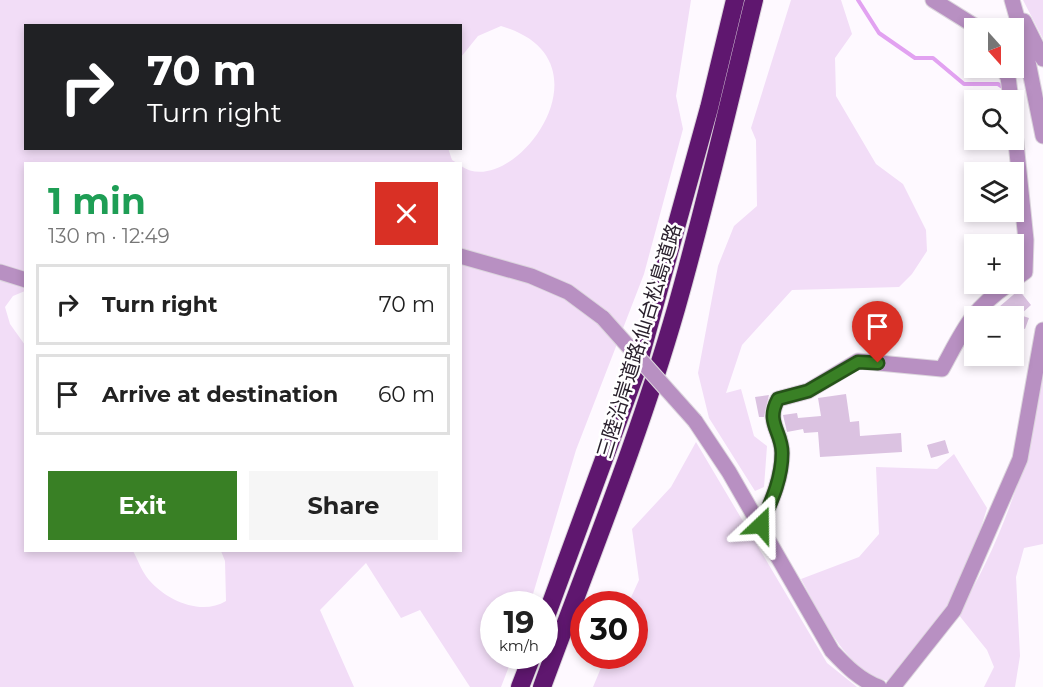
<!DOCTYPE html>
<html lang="en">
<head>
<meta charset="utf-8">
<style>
  :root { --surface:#fff; --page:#f6f6f6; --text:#222; --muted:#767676; --line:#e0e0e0; --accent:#398025 }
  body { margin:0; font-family:Montserrat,"Noto Sans JP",sans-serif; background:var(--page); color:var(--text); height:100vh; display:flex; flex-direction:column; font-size:22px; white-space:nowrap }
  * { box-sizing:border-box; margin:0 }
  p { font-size:20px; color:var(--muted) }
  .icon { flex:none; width:33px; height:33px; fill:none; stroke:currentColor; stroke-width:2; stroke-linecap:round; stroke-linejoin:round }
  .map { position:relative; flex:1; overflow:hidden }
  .sheet { position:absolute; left:24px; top:162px; width:438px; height:390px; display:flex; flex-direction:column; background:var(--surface); border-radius:0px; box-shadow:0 3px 9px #0003 }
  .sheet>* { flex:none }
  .banner { position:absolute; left:24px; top:24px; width:438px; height:126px; border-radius:0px; box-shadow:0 3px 9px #0003; background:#202124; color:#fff; overflow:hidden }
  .needle { width:39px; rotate:159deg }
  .fabs { position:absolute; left:964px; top:18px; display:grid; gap:12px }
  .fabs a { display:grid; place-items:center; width:60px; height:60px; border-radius:0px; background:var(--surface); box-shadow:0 3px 9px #0003; font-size:30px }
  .speed { position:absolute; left:480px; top:591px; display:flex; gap:12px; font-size:30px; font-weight:700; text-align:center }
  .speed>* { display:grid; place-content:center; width:78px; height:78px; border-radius:50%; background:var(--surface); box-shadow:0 3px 9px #0003; line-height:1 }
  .speed small { font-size:15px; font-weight:400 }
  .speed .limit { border:9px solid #d22; background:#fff; color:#111 }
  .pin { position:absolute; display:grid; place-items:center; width:51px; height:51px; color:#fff; margin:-62px -26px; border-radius:50% 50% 50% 0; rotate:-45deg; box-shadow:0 0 6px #0007 }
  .pin .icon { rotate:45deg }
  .me { position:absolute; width:66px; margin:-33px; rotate:23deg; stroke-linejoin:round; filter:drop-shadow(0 0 4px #0008) }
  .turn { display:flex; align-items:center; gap:21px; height:126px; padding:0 24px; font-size:27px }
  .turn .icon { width:78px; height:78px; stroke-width:2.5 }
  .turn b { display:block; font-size:42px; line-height:51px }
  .round { display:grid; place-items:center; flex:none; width:63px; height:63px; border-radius:0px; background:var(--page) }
  .head { display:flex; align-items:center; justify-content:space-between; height:102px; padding:0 24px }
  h1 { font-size:36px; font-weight:700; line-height:45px; color:#1e9e55 }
  .action { display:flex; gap:12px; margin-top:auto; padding:12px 24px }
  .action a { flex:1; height:69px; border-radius:0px; background:var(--accent); color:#fff; font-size:24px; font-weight:700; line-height:69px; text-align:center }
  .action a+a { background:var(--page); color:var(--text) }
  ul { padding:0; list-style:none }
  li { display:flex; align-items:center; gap:18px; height:81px; margin:0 12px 9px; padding:0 12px; border:3px solid var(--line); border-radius:0px }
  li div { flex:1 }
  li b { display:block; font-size:22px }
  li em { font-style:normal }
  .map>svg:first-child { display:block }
  .green { fill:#f2ddf7; fill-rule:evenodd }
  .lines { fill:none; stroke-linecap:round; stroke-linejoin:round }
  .stream { stroke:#e2a2f1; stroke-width:4 }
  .building { fill:#dbc2e1 }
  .minor-casing { stroke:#dcd6dd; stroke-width:17 }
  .tertiary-casing { stroke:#dcd6dd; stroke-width:17 }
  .motorway-casing { stroke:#dcd6dd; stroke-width:20 }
  .minor { stroke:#b890c2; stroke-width:15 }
  .tertiary { stroke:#b890c2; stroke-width:15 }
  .motorway { stroke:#5f176f; stroke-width:18 }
  .tertiary-bridge-casing { stroke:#dcd6dd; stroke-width:17; stroke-linecap:butt }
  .tertiary-bridge { stroke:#b890c2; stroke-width:15 }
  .route-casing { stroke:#255318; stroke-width:15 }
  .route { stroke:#398025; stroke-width:10 }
  .labels { text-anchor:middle; stroke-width:5; stroke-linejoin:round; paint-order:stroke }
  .street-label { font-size:20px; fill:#281f2b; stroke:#fff }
</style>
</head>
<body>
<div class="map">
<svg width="1043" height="687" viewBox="0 0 1043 687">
  <rect width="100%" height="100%" fill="#fef9ff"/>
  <!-- green -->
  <path class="green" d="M 0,0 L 691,0 L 676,96 L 683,129 L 644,274 L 576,450 L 530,604 L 494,604 L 494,656 L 513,656 L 501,687 L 470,687 L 420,610 L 401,618 L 366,563 L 320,610 L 354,687 L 0,687 ZM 26,26 L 460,26 L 461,57 L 478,36 L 501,26 C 619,60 512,202 461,166 L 460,550 L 221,551 L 225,561 L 226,601 C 202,616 167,601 149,580 C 142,572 138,560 133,551 L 26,550 L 25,345 L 10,324 L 5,307 L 13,296 L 25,291 L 26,164 L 457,163 L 452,160 L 448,148 L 26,148 Z
    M 791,0 L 841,0 L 852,34 L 835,58 L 836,96 L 876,164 L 903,184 L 926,230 L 927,251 L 912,274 L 899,287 L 792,290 L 742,345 L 726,393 L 741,389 L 754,436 L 767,446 L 764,487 L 755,491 L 709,418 L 698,373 L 718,266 L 734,226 L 757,206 L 756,140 L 751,128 Z
    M 1023,0 L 1043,0 L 1043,39 Z
    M 1043,374 L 1043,544 L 1024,548 L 1016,577 L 1020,656 L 1015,687 L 984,687 L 994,667 L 987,650 L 958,614 C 1003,539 1030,461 1043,374 Z
    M 696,442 L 827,663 L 857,687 L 593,687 L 606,656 L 634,656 L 634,604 L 628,604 L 639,580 L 632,529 L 671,487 Z
    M 954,454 L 987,508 L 980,531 L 947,609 L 891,681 C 849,678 819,612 801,579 L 859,557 L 879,534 L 876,467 L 937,469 Z"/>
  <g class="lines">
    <!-- stream -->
    <path class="stream" d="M 858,0 L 879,33 L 915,58 L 933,58 L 964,84 L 998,84 L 1004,88"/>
  </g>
  <!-- building -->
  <path class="building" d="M 1019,290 L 1031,305 L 1020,315 L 1029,318 L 1025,329 L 1014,325 L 1014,316 L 1007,316 L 999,307 Z
    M 846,394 L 850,422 L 859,421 L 860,436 L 901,433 L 902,452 L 820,457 L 818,432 L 804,433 L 803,429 L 787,432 L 783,415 L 797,413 L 798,418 L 821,416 L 818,398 Z
    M 769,395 L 764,417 L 759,417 L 755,397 Z
    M 945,440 L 949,453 L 931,458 L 927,445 Z"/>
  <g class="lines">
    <!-- minor casing -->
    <g class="minor-casing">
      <path id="minor" d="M 933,0 L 978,28
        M 1012,0 L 1024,42 L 1043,136
        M 1024,21 L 1043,59
        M 1002,68 L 1008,77 L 1011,100
        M 1014,123 L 1026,240 L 1025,272 L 1014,280
        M 761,525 C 771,502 782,479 782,453 C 782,431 765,423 778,399 L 808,391 L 858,361 L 942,369 C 964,329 970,311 1009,284
        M 893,687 L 954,610 L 1020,459 L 1043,330"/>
    </g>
    <!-- tertiary casing -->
    <g class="tertiary-casing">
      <path id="tertiary" d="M 460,256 L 531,276 L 568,292 L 603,318
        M 0,272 L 26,280
        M 695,421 L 729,472 L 832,651 C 846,666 860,680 879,687"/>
    </g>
    <!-- motorway casing -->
    <g class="motorway-casing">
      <path id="motorway" d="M 544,622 L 636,372 L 709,108 L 735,0
        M 520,687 L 532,656
        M 542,687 C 588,562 639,438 676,309 C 705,207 729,103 754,0"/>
    </g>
    <!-- minor -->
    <use href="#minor" class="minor"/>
    <!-- tertiary -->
    <use href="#tertiary" class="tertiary"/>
    <!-- motorway -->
    <use href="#motorway" class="motorway"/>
    <!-- tertiary-bridge casing -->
    <g class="tertiary-bridge-casing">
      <path id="tertiary-bridge" d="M 603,318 L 695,421"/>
    </g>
    <!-- tertiary-bridge -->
    <use href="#tertiary-bridge" class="tertiary-bridge"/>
  </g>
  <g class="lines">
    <!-- route casing -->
    <g class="route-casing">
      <path id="route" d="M 761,525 C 771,502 782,479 782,453 C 782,431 765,423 778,399 L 808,391 L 858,362 L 878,363"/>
    </g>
    <!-- route -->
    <use href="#route" class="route"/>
  </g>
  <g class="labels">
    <!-- street labels -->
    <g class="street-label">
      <text transform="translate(639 341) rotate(-73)" y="7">三陸沿岸道路;仙台松島道路</text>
    </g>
  </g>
</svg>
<div class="fabs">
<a><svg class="needle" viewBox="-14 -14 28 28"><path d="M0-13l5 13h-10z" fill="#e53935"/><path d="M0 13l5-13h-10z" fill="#767676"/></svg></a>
<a><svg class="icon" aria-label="search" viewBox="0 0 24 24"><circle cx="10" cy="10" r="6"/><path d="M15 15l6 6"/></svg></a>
<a><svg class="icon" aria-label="layers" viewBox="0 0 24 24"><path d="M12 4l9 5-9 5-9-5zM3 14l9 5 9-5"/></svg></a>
<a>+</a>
<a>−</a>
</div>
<div class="speed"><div>19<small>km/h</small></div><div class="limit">30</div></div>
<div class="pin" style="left:878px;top:363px;background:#d93025"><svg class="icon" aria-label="arrive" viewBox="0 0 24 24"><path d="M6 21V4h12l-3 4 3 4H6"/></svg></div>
<svg class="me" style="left:761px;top:525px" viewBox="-20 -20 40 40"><path d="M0-17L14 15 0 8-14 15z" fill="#398025" stroke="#fff" stroke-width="4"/></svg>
<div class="banner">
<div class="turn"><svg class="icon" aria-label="right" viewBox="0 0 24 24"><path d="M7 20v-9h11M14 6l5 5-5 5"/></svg><div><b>70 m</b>Turn right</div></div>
</div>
<section class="sheet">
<div class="head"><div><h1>1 min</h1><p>130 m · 12:49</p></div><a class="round" style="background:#d93025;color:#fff"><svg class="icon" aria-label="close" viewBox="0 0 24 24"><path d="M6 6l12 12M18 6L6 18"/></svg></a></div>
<ul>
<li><svg class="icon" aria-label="right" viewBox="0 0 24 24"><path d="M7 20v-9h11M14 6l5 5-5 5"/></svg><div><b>Turn right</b></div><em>70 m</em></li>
<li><svg class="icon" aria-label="arrive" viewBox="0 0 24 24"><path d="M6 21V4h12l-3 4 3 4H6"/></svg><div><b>Arrive at destination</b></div><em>60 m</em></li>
</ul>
<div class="action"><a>Exit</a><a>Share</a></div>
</section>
</div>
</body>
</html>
